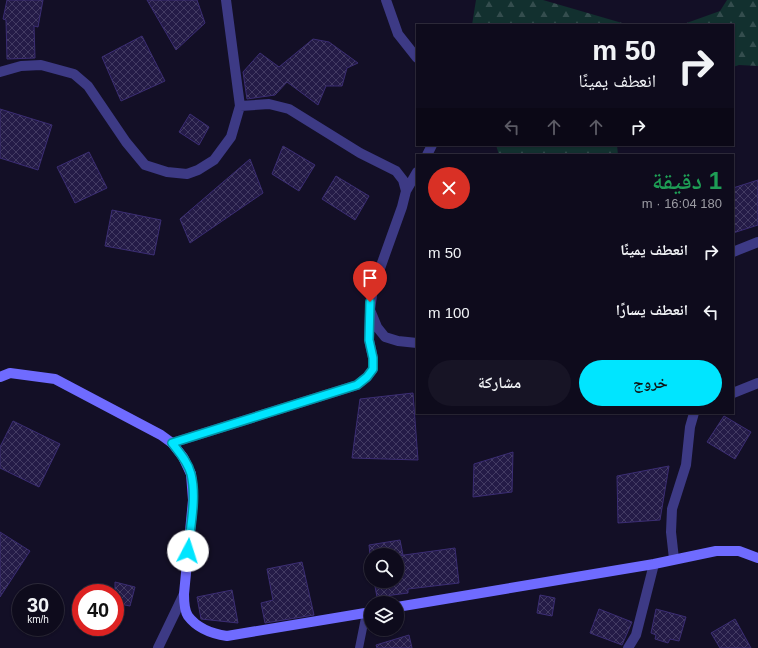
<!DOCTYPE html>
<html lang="ar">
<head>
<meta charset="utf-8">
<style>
  :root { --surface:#0e0b1c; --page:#171425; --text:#f1f3f6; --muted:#9b9ba3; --line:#2e2b3b; --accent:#00e5ff }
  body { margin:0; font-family:Arial,"Noto Naskh Arabic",sans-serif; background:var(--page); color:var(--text); direction:rtl; height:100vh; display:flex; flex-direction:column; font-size:15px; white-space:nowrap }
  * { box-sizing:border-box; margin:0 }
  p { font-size:13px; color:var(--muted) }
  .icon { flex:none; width:22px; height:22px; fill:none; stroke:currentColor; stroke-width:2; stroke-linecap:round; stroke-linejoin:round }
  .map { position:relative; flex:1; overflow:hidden; direction:ltr }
  .drawer { position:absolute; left:416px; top:154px; width:318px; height:260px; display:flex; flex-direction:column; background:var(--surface); border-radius:0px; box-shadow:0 1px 3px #0004,0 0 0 1px var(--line); direction:rtl }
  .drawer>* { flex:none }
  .guide { position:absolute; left:416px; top:24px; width:318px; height:122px; border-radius:0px; box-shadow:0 1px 3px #0004,0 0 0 1px var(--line); direction:rtl; background:#0e0b1c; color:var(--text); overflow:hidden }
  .buttons { position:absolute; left:364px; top:548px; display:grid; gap:8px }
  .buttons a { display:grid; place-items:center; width:40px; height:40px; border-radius:50%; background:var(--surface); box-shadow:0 1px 3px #0004,0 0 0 1px var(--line); font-size:20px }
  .speed { position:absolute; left:12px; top:584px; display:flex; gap:8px; font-size:20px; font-weight:700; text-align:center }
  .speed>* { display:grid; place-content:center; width:52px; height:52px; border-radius:50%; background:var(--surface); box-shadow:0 1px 3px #0004,0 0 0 1px var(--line); line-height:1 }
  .speed small { font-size:10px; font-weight:400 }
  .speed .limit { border:6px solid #d22; background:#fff; color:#111 }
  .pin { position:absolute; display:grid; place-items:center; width:34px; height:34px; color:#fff; margin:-41px -17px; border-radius:50% 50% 50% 0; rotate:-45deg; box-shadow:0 0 4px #0007 }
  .pin .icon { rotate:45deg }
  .me { position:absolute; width:44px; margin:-22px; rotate:5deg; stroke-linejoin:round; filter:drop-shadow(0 0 3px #0008) }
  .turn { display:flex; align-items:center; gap:14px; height:84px; padding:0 12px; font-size:18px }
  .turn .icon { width:52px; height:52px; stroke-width:2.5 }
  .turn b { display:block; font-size:28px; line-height:34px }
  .lanes { display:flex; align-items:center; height:38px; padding:0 12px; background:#0003; justify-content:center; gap:20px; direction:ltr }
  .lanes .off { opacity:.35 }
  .round { display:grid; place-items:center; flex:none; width:42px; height:42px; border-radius:21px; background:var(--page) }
  .headline { display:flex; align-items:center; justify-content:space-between; height:68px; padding:0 12px }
  h1 { font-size:24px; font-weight:600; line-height:30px; color:#1e9e55 }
  .cta { display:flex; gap:8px; margin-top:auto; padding:8px 12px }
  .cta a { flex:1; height:46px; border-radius:24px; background:var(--accent); color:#111; font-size:16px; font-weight:600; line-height:46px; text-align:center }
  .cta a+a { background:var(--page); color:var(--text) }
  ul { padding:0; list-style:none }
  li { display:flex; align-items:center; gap:12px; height:60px; padding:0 12px }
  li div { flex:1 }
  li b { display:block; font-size:15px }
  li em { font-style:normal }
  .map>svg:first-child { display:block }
  .forest { fill:url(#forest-firs) }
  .building { fill:url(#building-cross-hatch); stroke:#3b2d73 }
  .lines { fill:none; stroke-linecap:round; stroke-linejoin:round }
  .lane { stroke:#3d3a85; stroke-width:8 }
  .street { stroke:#3d3a85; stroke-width:10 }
  .secondary { stroke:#6f6bff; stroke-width:10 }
  .route-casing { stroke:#0095a6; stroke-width:10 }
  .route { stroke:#00e5ff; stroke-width:7 }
</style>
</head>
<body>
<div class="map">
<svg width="758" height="648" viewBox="0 0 758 648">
  <defs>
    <pattern id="forest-firs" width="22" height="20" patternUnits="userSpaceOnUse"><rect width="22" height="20" fill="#12302f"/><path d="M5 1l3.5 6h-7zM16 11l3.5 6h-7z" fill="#344d4e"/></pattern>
    <pattern id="building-cross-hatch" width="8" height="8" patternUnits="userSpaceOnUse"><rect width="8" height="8" fill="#241b47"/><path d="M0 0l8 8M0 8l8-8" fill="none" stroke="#433b63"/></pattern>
  </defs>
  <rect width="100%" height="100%" fill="#130f26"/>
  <!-- forest -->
  <path class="forest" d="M 476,0 L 543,0 L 629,25 L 472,25 Z
    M 727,0 L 758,0 L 758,66 L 739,65 L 733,67 L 733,25 L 681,25 L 720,11 Z
    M 496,145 L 617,145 L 618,155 L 499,155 Z"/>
  <!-- building -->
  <path class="building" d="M 7,0 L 43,0 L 38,27 L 34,26 L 35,58 L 7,59 L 6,20 L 3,19 Z
    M 147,0 L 197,0 L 205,23 L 176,50 Z
    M 142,36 L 165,81 L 121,101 L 102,57 Z
    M 313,39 L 329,42 L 358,63 L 347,68 L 342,86 L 326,86 L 318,105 L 287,82 L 275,95 L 247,99 L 243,72 L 260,53 L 279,67 Z
    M 0,109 L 52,125 L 38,170 L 0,158 Z
    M 190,114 L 209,127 L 199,145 L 179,132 Z
    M 283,146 L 315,165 L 299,191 L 272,174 Z
    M 89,152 L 107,188 L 75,203 L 57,167 Z
    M 250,159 L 263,193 L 190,243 L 180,219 Z
    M 336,176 L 369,196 L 355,220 L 322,199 Z
    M 758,180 L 758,225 L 733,233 L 733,188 Z
    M 112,210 L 161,220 L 154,255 L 105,246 Z
    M 413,393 L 418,460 L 352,458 L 360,399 Z
    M 724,416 L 751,432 L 735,459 L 707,442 Z
    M 13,421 L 60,444 L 39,487 L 0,468 L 0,447 Z
    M 513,452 L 512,492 L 473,497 L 474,464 Z
    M 669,466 L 660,520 L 618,523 L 617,476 Z
    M 0,532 L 30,551 L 0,597 Z
    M 400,540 L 403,555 L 370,555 L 369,545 Z
    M 455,548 L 459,583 L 408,589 L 408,593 L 377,597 L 374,581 L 397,581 L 397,556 Z
    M 302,562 L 314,615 L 265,623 L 261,603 L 273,600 L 267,569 Z
    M 115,582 L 135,587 L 130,606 L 115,603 Z
    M 232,590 L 238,623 L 201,619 L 197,597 Z
    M 540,595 L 555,598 L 552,616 L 537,613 Z
    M 599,609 L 632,622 L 622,645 L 590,633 Z
    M 656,609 L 686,617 L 679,641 L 670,639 L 668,643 L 655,639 L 656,635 L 651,633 Z
    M 735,619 L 751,648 L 720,648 L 711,633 Z
    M 409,635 L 412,648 L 377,648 L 376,645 Z"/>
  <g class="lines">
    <!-- lane -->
    <path class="lane" d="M 359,648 L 366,613"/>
    <!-- street -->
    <path class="street" d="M 386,0 L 398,34 L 417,58
      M 0,72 L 21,66 L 41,65 L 74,74 L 88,86 L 126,142 L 145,165 L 167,172 L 187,174 L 198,170 L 214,160 L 231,137 L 240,106 L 226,0
      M 240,106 L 269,104 L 289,109 L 360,153 L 396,171 L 403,180 L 406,191 L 402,207 L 373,288 L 370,310 L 377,327 L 385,337 L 398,341 L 417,343
      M 427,155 L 432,145
      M 406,191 L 417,172
      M 733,252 L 758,242
      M 733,393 L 758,383
      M 172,443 L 357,385 L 367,377 L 373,369 L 373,358 L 369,340 L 370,312
      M 674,559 L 671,532 L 672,509 L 686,465 L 690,427 L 694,413
      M 158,648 L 184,594
      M 628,648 L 636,635 L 654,564"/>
    <!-- secondary -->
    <path class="secondary" d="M 0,377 L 10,373 L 55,379 L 161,435 L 172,443 L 183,457 L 191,474 L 193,500 L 184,594 C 184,601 184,610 188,616 C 197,628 213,634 227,636 L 371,612
      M 397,607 L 654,564 L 716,551 L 739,551 L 758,558"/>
  </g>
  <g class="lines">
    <!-- route casing -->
    <g class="route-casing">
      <path id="route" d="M 188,551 C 190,527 197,498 191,474 C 188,462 179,452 172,443 L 357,385 L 367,377 L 373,369 L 373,358 L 369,340 L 370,302"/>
    </g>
    <!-- route -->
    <use href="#route" class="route"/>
  </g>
</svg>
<div class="buttons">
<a><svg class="icon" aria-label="search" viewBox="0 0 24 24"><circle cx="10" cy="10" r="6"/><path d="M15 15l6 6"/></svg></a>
<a><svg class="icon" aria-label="layers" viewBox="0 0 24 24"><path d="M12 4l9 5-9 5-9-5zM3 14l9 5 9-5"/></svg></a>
</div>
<div class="speed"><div>30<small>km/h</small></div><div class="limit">40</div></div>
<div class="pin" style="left:370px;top:302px;background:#d93025"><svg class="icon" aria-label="arrive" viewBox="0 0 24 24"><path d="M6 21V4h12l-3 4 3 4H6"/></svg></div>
<svg class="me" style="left:188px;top:551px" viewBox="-20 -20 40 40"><circle r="19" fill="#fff"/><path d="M0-13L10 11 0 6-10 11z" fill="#00e5ff"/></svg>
<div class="guide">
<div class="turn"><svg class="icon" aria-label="right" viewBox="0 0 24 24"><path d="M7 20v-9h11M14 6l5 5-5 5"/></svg><div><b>50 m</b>انعطف يمينًا</div></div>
<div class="lanes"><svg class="icon off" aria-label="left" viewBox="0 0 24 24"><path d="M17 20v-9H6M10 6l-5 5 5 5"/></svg><svg class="icon off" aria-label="ahead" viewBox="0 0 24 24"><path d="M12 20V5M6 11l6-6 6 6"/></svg><svg class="icon off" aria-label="ahead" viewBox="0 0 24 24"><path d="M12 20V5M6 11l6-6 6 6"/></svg><svg class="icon" aria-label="right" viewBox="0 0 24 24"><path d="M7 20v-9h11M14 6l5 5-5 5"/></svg></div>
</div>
<section class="drawer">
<div class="headline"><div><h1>1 دقيقة</h1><p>180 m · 16:04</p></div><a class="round" style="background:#d93025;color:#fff"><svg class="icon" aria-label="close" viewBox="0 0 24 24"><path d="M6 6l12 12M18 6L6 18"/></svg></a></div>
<ul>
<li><svg class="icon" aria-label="right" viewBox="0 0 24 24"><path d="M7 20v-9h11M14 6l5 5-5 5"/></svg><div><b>انعطف يمينًا</b></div><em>50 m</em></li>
<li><svg class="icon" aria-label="left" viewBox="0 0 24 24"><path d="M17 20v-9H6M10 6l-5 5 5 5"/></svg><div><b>انعطف يسارًا</b></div><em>100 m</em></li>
</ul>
<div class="cta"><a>خروج</a><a>مشاركة</a></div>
</section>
</div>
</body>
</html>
